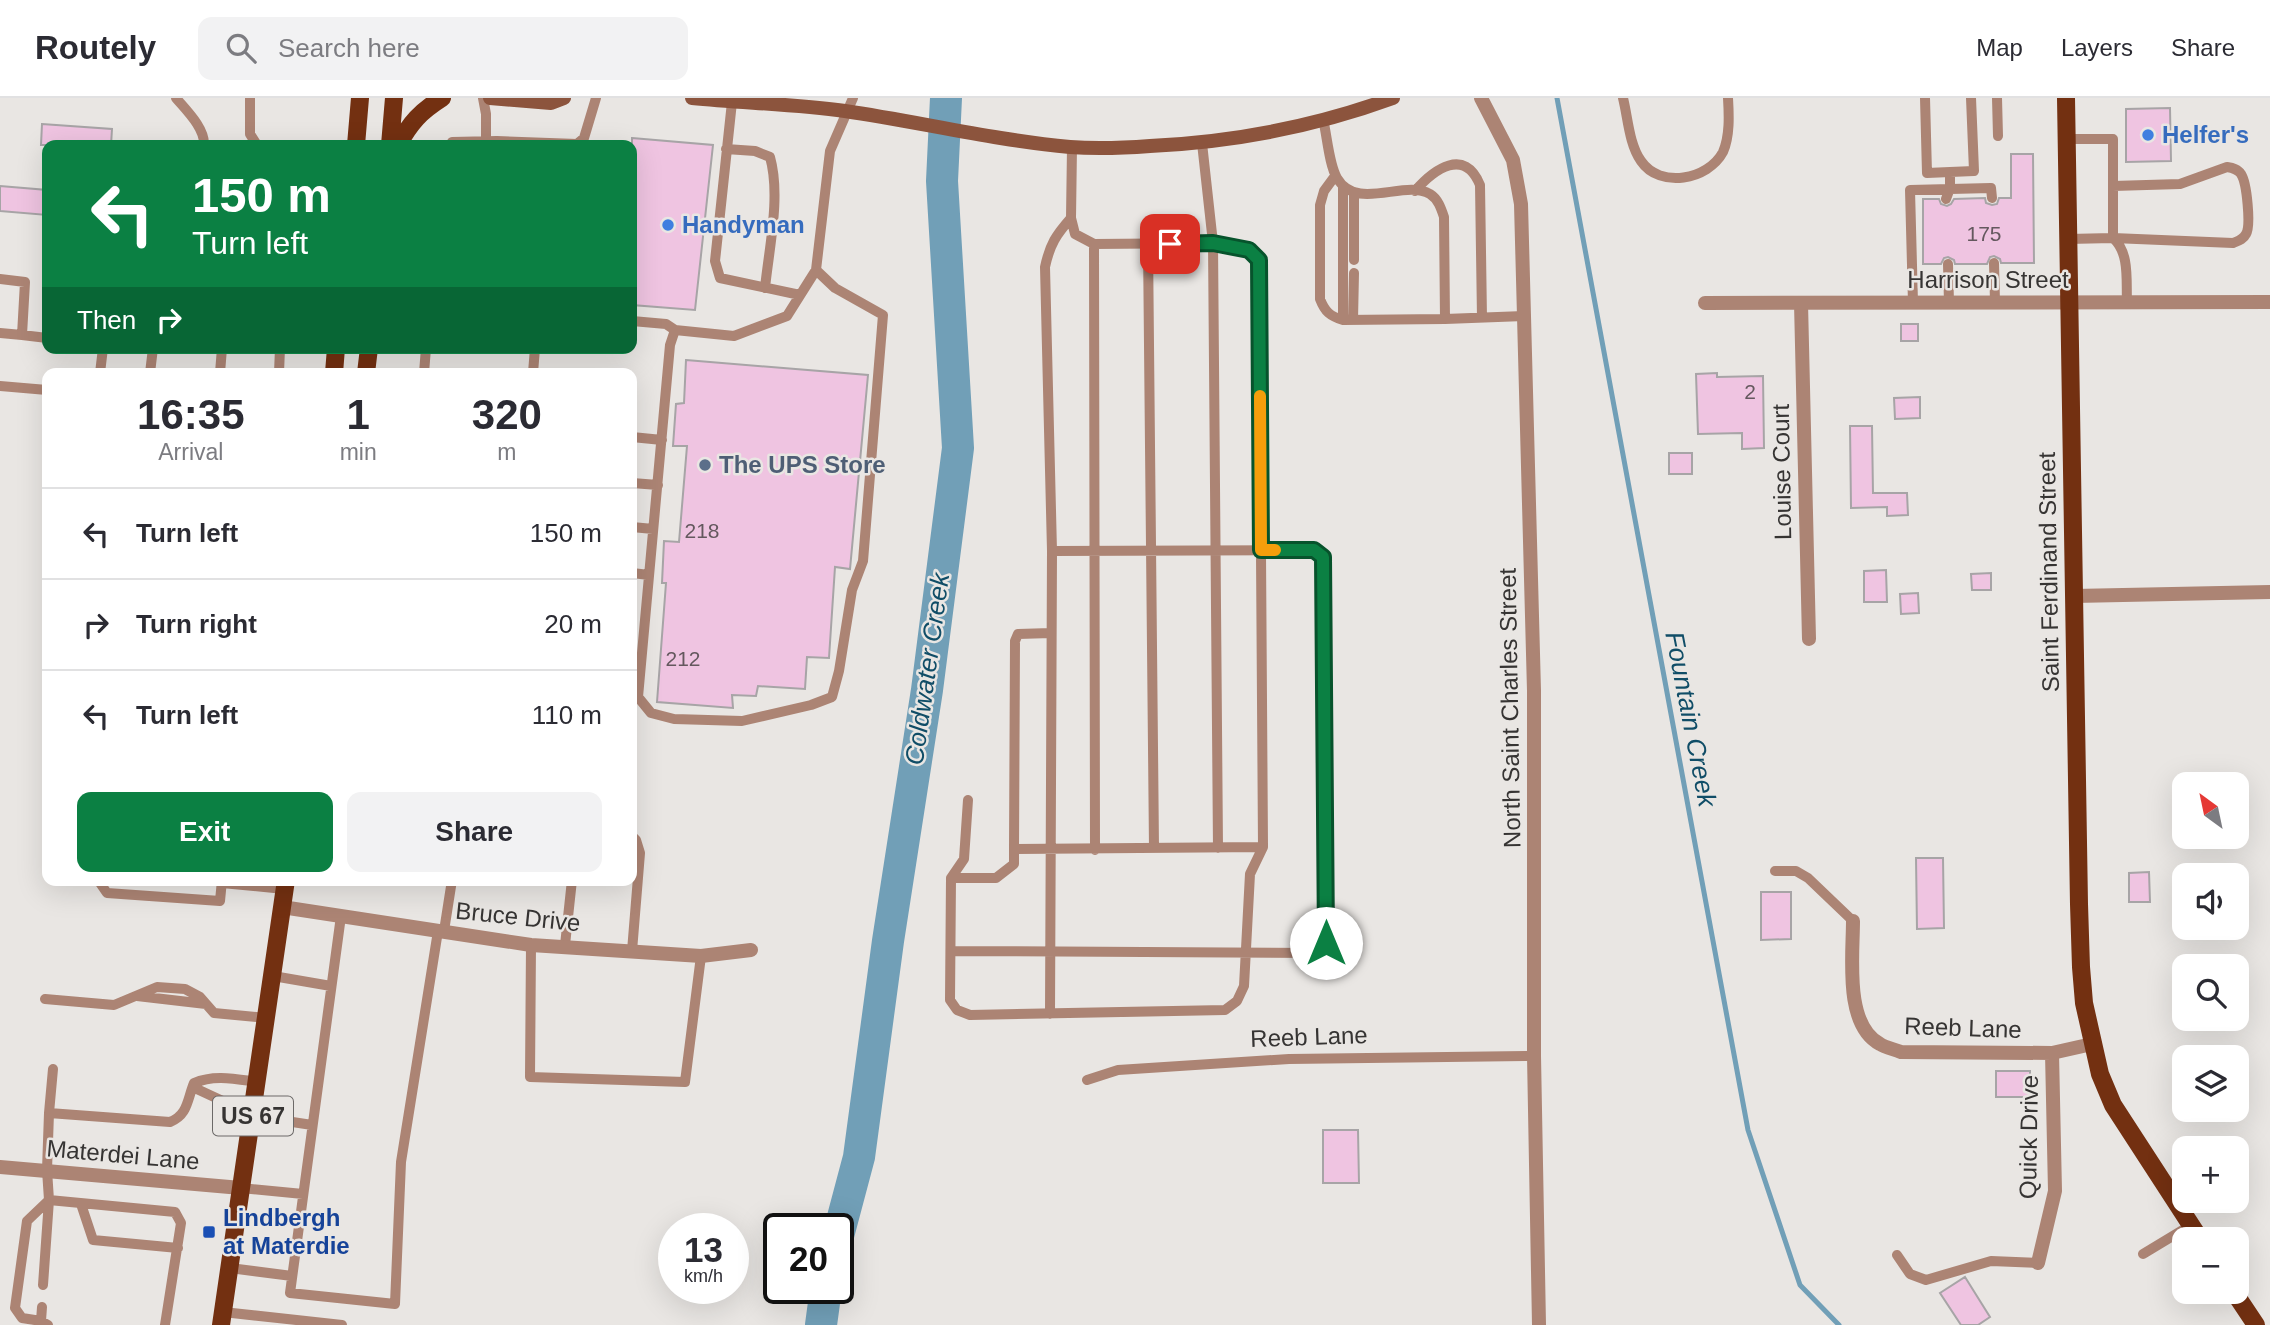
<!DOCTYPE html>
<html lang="en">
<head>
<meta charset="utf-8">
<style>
  :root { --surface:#fff; --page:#f2f2f3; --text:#2b2b33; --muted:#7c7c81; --line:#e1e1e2; --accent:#0b8043 }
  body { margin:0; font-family:Arial,sans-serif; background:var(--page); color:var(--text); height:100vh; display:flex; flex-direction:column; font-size:26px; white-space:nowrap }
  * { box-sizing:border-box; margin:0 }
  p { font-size:23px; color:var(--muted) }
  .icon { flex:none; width:38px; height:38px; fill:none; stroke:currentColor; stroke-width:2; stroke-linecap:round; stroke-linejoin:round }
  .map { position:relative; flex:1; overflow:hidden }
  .side { position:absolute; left:42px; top:270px; width:595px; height:518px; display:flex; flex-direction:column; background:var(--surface); border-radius:14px; box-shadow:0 7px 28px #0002 }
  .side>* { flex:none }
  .banner { position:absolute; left:42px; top:42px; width:595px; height:214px; border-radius:14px; box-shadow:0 7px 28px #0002; background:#0b8043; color:#fff; overflow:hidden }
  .needle { width:46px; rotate:327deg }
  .controls { position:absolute; left:2172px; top:674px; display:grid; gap:14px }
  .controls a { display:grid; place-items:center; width:77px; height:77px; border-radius:14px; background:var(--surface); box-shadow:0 7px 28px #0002; font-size:35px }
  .speed { position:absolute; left:658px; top:1115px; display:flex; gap:14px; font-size:35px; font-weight:700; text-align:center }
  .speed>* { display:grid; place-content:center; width:91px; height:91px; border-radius:50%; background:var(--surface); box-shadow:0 7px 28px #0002; line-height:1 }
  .speed small { font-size:18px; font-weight:400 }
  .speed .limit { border:4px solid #111; border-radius:10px; background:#fff; color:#111 }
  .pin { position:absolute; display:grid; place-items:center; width:60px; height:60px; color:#fff; margin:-30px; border-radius:14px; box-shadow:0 4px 10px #0006 }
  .me { position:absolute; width:77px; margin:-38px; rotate:0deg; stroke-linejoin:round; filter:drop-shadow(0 0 5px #0008) }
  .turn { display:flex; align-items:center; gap:24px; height:147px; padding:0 35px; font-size:32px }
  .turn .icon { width:91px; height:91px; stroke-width:2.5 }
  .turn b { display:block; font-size:49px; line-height:60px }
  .then { display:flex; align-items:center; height:66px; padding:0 35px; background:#0003; gap:14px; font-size:26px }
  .eta { display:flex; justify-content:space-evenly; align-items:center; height:119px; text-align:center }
  .eta b { font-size:42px; font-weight:700; line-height:49px }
  .cta { display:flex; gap:14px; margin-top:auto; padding:14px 35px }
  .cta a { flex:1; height:80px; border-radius:14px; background:var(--accent); color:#fff; font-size:28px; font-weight:700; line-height:80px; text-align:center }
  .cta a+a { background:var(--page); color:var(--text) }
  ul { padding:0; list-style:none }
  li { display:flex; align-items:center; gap:21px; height:91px; padding:0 35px; border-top:2px solid var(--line) }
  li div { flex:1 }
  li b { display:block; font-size:26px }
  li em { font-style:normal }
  header { display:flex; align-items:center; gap:42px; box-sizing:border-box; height:98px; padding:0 35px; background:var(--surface); border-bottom:2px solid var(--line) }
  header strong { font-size:33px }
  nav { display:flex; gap:38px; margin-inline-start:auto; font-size:24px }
  .search { width:490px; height:63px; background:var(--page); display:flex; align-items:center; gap:18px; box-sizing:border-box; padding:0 24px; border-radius:14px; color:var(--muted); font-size:26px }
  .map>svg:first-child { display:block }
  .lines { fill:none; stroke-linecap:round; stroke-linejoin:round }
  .stream { stroke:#719fb7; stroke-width:5 }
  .river { stroke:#719fb7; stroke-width:32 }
  .building { fill:#efc4e1; stroke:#a7a4a6; stroke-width:2 }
  .service { stroke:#ac8474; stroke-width:10 }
  .minor { stroke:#ac8474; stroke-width:14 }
  .secondary { stroke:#8c543d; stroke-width:14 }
  .primary { stroke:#733011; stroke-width:18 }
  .route-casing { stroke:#07532c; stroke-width:18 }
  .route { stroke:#0b8043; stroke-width:12 }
  .slow { stroke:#f59e0b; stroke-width:12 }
  .shop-dot { fill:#3f7fe0; stroke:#e9e6e3; stroke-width:2.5 }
  .service-dot { fill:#5c6f8a; stroke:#e9e6e3; stroke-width:2.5 }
  .transit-dot { fill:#1a4fb4; stroke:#e9e6e3; stroke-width:2.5 }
  .labels { text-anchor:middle; stroke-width:5; stroke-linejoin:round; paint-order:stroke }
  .number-label { font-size:21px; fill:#64585e }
  .shield { fill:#e9e6e3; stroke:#6c6968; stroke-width:2 }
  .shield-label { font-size:23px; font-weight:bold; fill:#363433 }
  .shop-label { font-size:24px; font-weight:bold; fill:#366cbe; stroke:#e9e6e3; text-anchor:start }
  .street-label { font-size:24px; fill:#363433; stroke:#e9e6e3 }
  .service-label { font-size:24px; font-weight:bold; fill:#4e5e75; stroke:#e9e6e3; text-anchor:start }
  .transit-label { font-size:24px; font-weight:bold; fill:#164399; stroke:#e9e6e3; text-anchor:start }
  .water-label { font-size:26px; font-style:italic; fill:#104d67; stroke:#e9e6e3 }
</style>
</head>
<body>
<header>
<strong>Routely</strong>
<div class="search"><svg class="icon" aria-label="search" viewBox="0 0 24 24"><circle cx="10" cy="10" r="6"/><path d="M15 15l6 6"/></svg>Search here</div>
<nav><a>Map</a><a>Layers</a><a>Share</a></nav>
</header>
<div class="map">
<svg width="2270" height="1227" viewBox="0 0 2270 1227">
  <rect width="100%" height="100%" fill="#e9e6e3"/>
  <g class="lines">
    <!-- stream -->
    <path class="stream" d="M 1557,0 L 1748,1032 L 1800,1187 L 1839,1227"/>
    <!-- river -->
    <path class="river" d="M 838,1138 L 859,1059 L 888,843 L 927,592 L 958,350 L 942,83 L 946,0
      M 821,1227 L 826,1190"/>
  </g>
  <!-- building -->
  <path class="building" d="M 2170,10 L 2171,63 L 2126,64 L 2126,11 Z
    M 42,26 L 112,31 L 111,47 L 41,47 Z
    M 632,40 L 713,47 L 695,212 L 632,207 Z
    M 2011,56 L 2033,56 L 2034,165 L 2001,165 L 2000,161 L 1994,158 L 1990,159 L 1987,166 L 1955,166 L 1954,162 L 1948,159 L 1944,160 L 1941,166 L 1923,166 L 1923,101 L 1939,101 L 1941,106 L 1947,108 L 1951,106 L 1954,101 L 1985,100 L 1986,105 L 1992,107 L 1997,106 L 1999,100 L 2011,100 Z
    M 0,88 L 47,92 L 47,117 L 0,113 Z
    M 1901,226 L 1918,226 L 1918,243 L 1901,243 Z
    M 686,262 L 868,277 L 850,471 L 835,469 L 829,560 L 807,559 L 805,591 L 758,588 L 756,598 L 732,597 L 733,610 L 657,604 L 666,485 L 662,485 L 664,443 L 679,444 L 687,348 L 673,348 L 676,306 L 684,305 Z
    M 1717,275 L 1717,279 L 1763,278 L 1764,350 L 1742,351 L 1742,335 L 1698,336 L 1696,276 Z
    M 1920,299 L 1920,320 L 1895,321 L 1894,300 Z
    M 1850,328 L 1872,328 L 1873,395 L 1907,395 L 1908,417 L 1887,418 L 1887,409 L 1851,410 Z
    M 1669,355 L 1692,355 L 1692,376 L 1669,376 Z
    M 1886,472 L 1887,504 L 1864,504 L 1864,473 Z
    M 1991,475 L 1991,492 L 1972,492 L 1971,476 Z
    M 1918,495 L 1919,515 L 1901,516 L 1900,496 Z
    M 1916,760 L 1943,760 L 1944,830 L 1917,831 Z
    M 2149,774 L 2150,804 L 2129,804 L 2129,775 Z
    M 1761,794 L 1791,794 L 1791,841 L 1761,842 Z
    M 1996,973 L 2030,973 L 2030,999 L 1996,999 Z
    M 1323,1032 L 1358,1032 L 1359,1085 L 1323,1085 Z
    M 1965,1179 L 1990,1219 L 1978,1227 L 1961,1227 L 1940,1195 Z"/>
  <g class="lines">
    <!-- service -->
    <path class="service" d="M 176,0 C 186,12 205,30 204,47
      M 250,0 L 250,36 L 257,47
      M 483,0 L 486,16 L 486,43
      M 1623,0 C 1628,20 1629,46 1641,63 C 1660,91 1708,82 1723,54 C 1730,38 1729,17 1728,0
      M 1925,0 L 1927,75 L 1950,74 L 1950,90 L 1946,101
      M 1997,0 L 1998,38
      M 732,4 L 715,163 L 720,180 L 800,197
      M 1323,21 C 1327,37 1329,67 1337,80 C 1357,114 1404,81 1430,96 C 1438,101 1441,110 1444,119 L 1445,221 L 1524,218
      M 2066,41 L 2113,41 L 2113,140 L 2068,141
      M 452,47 L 452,44 L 497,43 L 577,46 L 584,40 L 596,0
      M 1072,49 L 1071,120 L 1075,136 L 1094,146 L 1213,145 L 1202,45
      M 726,51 L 755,53 L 770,59 C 781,98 769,150 765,190
      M 1950,74 L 1974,73 L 1971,0
      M 1335,78 L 1324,93 L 1320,107 L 1320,201 C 1325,214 1330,218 1343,222 L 1445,221
      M 1343,88 L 1343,222
      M 1415,93 C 1434,71 1465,49 1480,87 L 1482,220
      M 2113,140 L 2233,145 C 2238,143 2243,142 2246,136 C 2251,128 2247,85 2241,76 C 2238,71 2233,70 2227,69 L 2180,86 L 2113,88
      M 2113,140 C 2130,155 2126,182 2127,204
      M 1094,146 L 1095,752
      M 1148,146 L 1154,750
      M 1354,162 L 1354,94
      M 1994,165 L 1995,204
      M 1948,166 L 1949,205
      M 0,181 L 25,184 L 22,237 L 47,240
      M 1913,205 L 1910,92 L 1991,90 L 1992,100
      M 1353,222 L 1354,175
      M 632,223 L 666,226 L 675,232
      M 0,235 L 22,237
      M 100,275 L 103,250
      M 150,275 L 153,250
      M 220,275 L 222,250
      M 279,275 L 280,250
      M 424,275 L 426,250
      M 533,275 L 535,250
      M 0,288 L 47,292
      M 632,339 L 662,342
      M 632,385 L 658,387
      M 632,429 L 653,431
      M 632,475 L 649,477
      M 1051,535 L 1018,536 L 1015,543 L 1014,751 L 1263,749
      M 632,598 L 638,599 L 670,247 L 675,232 L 734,238 L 787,218 L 816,172 L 830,53 L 853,0
      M 638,599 L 651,615 L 674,621 L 742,623 L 811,607 L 832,599 L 839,573 L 852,492 L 863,463 L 883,217 L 835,190 L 816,172
      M 968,702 L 964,761 L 951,780 L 950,902 L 957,912 L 970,917 L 1225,912 L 1237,903 L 1244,888 L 1250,776 L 1263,749 L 1259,162 L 1249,152 L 1213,145 L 1218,750
      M 632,738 L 636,742 L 640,755 L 632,853
      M 1775,773 L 1796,773 L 1808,780 L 1853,823
      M 951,780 L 996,780 L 1014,766 L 1014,751
      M 98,782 L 107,795 L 220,803 L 222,782
      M 222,785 L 284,791
      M 341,818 L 290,1195 L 395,1206 L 401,1064 L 438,833
      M 444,833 L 452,782
      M 531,847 L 530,979 L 685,984 L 701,858
      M 565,847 L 572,782
      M 951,853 L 1318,855 L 1326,846 L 1323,459 L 1314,452 L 1052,453
      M 273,878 L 331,888
      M 137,898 L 206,906
      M 45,901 L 114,907 L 157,889 L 185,891 L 200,899 L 214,915 L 267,920
      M 1050,916 L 1052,453 L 1045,169 C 1050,146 1056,137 1071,120
      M 1087,982 L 1118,972 L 1289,961 L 1534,958
      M 194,985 L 199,992 L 227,1005 L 251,1024
      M 49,1015 L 53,971
      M 253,1018 L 312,1027
      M 241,1090 L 303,1096
      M 81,1106 L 93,1142 L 178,1150
      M 2143,1156 L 2191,1127
      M 1897,1157 L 1910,1176 L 1926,1182 L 1991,1163 L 2038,1165
      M 230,1170 L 292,1178
      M 43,1187 L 49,1102
      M 223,1214 L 342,1227
      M 41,1223 L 42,1209
      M 48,1227 L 41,1223 L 22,1220 L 15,1210 L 27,1123 L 49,1102
      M 165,1227 L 181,1125 L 175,1114 L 49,1102 L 47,1072 L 49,1015 L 170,1024 C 188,1017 187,1002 194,985 C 214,976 236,981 258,984"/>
    <!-- minor -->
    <path class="minor" d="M 1481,0 L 1513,62 L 1521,106 L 1534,593 L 1534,958 L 1539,1227
      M 1705,205 L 2270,204
      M 1801,205 L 1809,541
      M 2074,498 L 2270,494
      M 282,809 L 531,847 L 701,858 L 751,852
      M 1853,823 C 1853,858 1844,927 1880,946 C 1886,950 1894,951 1901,954 L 2052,955 L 2092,946
      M 0,1069 L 241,1090
      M 2038,1165 L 2055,1093 L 2052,955"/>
    <!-- secondary -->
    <path class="secondary" d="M 490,0 L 551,5 L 564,0
      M 692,0 C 743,5 794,6 845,13 C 920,24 994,42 1070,49 C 1097,51 1123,50 1150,48 C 1233,44 1314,29 1393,0"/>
    <!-- primary -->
    <path class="primary" d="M 2066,0 L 2079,806 L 2081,869 L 2084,905 L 2100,976 L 2113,1007 L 2200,1141
      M 356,47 L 360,0
      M 390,47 L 394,0
      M 398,47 C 411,24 420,14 442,0
      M 334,275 L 336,250
      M 366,275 L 369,250
      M 2234,1194 L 2256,1227
      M 221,1227 L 286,782"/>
  </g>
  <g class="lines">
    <!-- route casing -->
    <g class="route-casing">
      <path id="route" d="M 1170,146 L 1213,145 L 1249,152 L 1259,162 L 1261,452 L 1314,452 L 1323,459 L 1326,845"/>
    </g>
    <!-- route -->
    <use href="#route" class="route"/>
    <!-- slow -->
    <path class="slow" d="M 1260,298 L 1261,452 L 1275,452"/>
  </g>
  <!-- markers -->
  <g class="shop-dot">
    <circle cx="2148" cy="37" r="7"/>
    <circle cx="668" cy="127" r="7"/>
  </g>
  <circle class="service-dot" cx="705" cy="367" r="7"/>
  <rect class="transit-dot" x="202" y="1127" width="14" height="14" rx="3.5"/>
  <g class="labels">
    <!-- number labels -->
    <g class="number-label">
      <text x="1984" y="143">175</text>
      <text x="1750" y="301">2</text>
      <text x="702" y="440">218</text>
      <text x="683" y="568">212</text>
    </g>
    <!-- shield labels -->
    <rect class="shield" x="213" y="998.5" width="80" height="39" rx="5"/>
    <g class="shield-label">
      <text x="253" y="1026">US 67</text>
    </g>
    <!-- shop labels -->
    <g class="shop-label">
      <text x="2162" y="45">Helfer's</text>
      <text x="682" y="135">Handyman</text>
    </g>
    <!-- street labels -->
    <g class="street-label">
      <text x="1988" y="190">Harrison Street</text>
      <text transform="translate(1782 374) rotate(-91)" y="8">Louise Court</text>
      <text transform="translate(2049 474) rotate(-91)" y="8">Saint Ferdinand Street</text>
      <text transform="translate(1510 610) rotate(-91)" y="8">North Saint Charles Street</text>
      <text transform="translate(518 819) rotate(6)" y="8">Bruce Drive</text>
      <text transform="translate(1963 930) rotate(2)" y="8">Reeb Lane</text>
      <text transform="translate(1309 939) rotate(-2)" y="8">Reeb Lane</text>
      <text transform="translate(2029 1039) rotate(-89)" y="8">Quick Drive</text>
      <text transform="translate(123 1057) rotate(5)" y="8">Materdei Lane</text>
    </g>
    <!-- service labels -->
    <g class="service-label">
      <text x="719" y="375">The UPS Store</text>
    </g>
    <!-- transit labels -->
    <g class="transit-label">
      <text x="223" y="1128">Lindbergh<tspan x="223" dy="28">at Materdie</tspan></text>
    </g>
    <!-- water labels -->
    <g class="water-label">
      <text transform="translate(927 571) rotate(-82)" y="9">Coldwater Creek</text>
      <text transform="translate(1691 621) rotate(79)" y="9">Fountain Creek</text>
    </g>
  </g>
</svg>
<div class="controls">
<a><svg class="needle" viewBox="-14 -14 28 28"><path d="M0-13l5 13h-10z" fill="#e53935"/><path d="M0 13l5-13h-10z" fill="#7c7c81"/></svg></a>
<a><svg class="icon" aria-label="sound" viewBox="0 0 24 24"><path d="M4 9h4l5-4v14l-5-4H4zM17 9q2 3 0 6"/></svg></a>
<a><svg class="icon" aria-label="search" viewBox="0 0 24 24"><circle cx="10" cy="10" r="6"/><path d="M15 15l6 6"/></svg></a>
<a><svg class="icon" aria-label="layers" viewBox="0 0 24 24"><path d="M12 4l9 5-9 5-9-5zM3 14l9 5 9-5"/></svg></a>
<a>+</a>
<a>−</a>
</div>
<div class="speed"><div>13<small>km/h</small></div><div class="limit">20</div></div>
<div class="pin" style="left:1170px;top:146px;background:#d93025"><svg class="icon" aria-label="arrive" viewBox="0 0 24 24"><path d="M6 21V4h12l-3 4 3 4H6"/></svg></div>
<svg class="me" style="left:1326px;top:845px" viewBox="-20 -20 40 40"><circle r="19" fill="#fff"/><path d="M0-13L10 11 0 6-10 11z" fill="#0b8043"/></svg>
<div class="banner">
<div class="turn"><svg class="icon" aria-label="left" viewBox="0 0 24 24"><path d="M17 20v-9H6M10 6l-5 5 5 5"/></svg><div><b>150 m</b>Turn left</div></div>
<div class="then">Then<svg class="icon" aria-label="right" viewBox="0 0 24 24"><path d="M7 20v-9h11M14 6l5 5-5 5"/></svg></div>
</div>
<section class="side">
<div class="eta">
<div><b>16:35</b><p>Arrival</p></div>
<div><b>1</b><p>min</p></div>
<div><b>320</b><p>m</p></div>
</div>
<ul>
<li><svg class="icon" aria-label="left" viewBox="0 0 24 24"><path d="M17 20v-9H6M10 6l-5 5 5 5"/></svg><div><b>Turn left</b></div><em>150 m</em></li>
<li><svg class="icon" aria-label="right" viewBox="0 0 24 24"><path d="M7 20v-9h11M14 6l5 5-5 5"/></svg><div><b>Turn right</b></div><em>20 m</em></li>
<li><svg class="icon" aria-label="left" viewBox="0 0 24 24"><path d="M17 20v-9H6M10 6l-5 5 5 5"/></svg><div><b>Turn left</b></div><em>110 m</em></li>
</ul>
<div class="cta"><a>Exit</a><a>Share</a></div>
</section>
</div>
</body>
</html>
